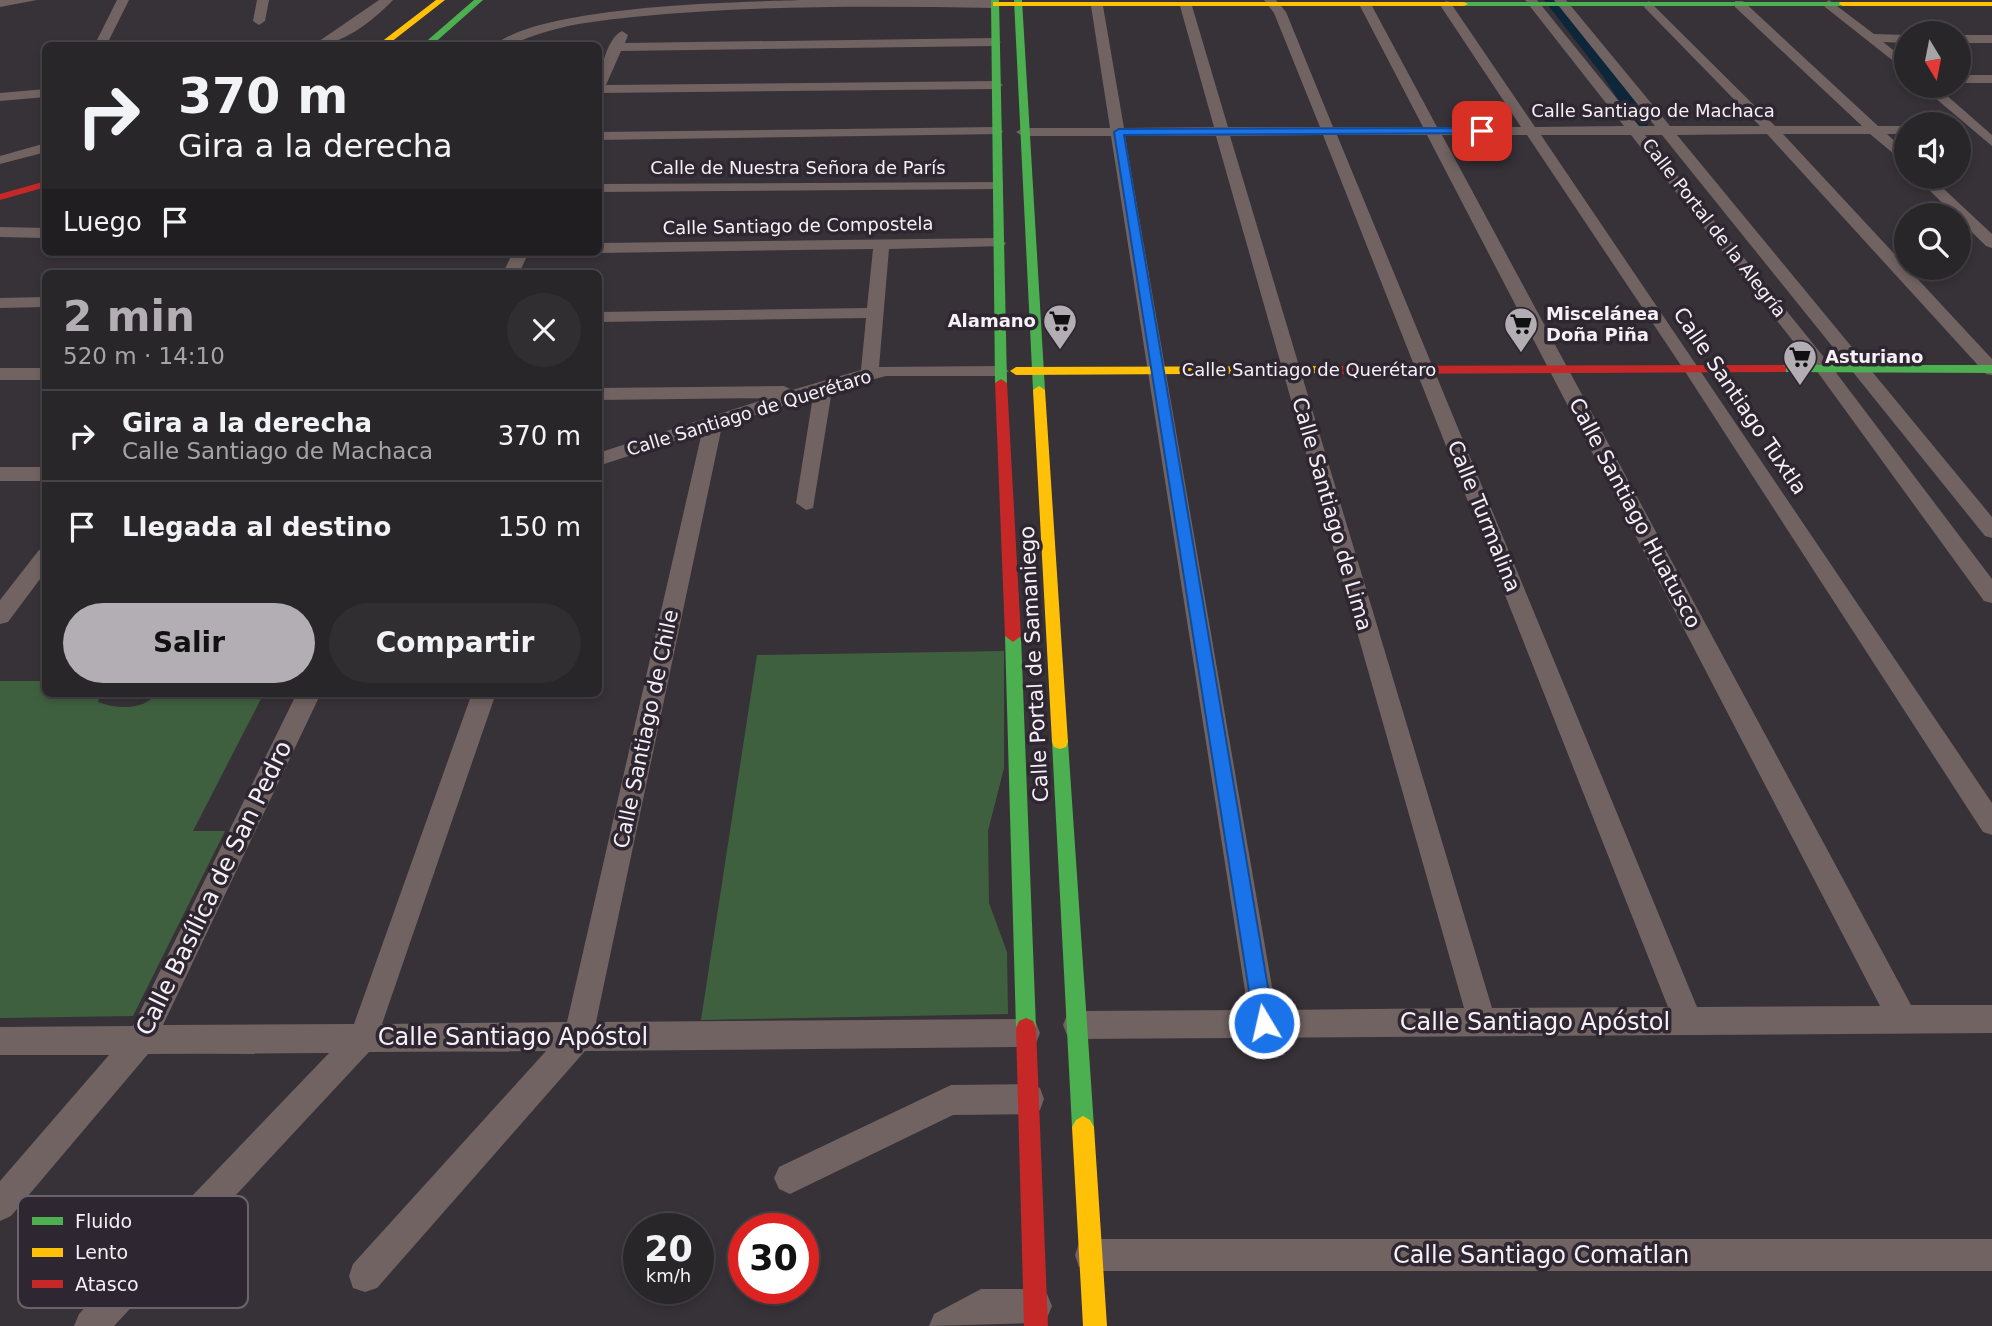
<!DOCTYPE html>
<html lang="es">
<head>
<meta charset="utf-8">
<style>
  :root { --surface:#29262a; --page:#312e32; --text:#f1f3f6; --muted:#a5a5a8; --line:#454347; --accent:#b3aeb4 }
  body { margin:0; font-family:"DejaVu Sans",sans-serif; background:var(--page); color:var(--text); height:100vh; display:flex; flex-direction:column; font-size:26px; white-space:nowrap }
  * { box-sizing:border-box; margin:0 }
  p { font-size:23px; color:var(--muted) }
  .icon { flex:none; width:38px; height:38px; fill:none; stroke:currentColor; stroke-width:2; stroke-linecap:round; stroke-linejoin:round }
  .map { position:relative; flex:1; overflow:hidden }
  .drawer { position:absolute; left:42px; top:270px; width:560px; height:427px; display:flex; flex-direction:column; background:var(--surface); border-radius:10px; box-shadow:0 4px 10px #0003,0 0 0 2px var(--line) }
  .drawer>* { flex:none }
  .top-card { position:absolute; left:42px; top:42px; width:560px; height:214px; border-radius:10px; box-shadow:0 4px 10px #0003,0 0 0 2px var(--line); background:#29262a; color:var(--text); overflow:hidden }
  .needle { width:46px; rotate:170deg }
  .fabs { position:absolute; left:1894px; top:21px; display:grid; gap:14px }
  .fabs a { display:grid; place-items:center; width:77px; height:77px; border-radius:50%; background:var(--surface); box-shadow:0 4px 10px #0003,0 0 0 2px var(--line); font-size:35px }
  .speed { position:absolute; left:623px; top:1213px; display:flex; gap:14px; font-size:35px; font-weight:700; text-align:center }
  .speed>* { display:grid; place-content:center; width:91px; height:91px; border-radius:50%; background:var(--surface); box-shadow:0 4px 10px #0003,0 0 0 2px var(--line); line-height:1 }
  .speed small { font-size:18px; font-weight:400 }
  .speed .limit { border:10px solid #d22; background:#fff; color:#111 }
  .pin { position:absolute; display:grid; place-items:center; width:60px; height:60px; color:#fff; margin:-30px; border-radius:14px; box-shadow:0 4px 10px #0006 }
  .me { position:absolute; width:77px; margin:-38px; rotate:351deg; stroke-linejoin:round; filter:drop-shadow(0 0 5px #0008) }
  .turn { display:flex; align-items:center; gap:24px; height:147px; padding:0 21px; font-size:32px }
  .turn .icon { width:91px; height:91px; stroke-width:2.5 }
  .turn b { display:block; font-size:49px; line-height:60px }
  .then { display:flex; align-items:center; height:66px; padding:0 21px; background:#0003; gap:14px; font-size:26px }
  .round { display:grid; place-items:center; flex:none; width:74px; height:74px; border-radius:37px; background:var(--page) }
  .head { display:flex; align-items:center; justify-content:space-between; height:119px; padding:0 21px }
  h1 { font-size:42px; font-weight:700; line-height:52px; color:var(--accent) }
  .button { display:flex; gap:14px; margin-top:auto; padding:14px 21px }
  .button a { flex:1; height:80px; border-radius:42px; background:var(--accent); color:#111; font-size:28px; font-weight:700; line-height:80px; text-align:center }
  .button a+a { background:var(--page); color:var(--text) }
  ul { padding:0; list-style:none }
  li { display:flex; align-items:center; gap:21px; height:91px; padding:0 21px; border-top:2px solid var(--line) }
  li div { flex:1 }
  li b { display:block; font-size:26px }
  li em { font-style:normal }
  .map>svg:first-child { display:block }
  .green { fill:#3f603f }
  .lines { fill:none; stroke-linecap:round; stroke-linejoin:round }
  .canal { fill:#0d263a; fill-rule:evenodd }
  .street { fill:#716362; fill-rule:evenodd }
  .fast { fill:#4caf50; fill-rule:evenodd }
  .slow { fill:#ffc107; fill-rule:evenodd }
  .jam { fill:#c62828; fill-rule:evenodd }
  .route { fill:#1a73e8; stroke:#114b97; stroke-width:2 }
  .labels { text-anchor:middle; stroke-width:7; stroke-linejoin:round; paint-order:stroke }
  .far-street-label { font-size:18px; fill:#f6f0f7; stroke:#2e2630 }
  .far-poi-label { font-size:18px; font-weight:bold; fill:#f6f0f7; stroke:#2e2630; text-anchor:start }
  .street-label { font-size:21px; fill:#f6f0f7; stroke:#2e2630 }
  .near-street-label { font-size:24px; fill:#f6f0f7; stroke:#2e2630 }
  .key { fill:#2e2630; stroke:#6a636c; stroke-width:2 }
  .key-label { font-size:19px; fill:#f6f0f7 }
</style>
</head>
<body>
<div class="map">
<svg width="1992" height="1326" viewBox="0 0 1992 1326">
  <rect width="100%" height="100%" fill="#373238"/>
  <!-- green -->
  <path class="green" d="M 1004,651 L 1004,768 L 988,831 L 989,903 L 1007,952 L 1008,1014 L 701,1020 L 757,655 Z
    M 0,681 L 45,681 L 46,693 L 100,693 L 98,702 C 116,709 144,711 157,693 L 264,693 L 193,831 L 225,831 L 133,1016 L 0,1018 Z"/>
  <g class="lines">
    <!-- canal -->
    <path class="canal" d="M 1544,0 L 1559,0 L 1615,71 L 1649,122 L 1647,126 L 1635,126 L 1603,76 Z"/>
    <!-- street -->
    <path class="street" d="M 0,0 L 37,0 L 0,7 Z
      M 117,0 L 129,0 L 106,46 L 94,46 Z
      M 257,0 L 269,0 L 265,21 L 259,25 L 253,21 Z
      M 379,0 L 393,0 C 373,21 341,46 312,46 Z
      M 804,0 L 995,0 L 1001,4 L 995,8 C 874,6 753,5 633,17 C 605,20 576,23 549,31 C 529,36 513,46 493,46 C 541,5 737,2 804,0 Z
      M 1264,0 L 1276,0 L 1286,12 L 1333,127 L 1423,127 L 1360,6 L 1366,2 L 1372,6 L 1437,127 L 1521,127 L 1440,5 L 1446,1 L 1450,2 L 1535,127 L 1624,126 L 1525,0 L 1537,0 L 1639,126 L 1655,126 L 1554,0 L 1566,0 L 1670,126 L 1760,126 L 1645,8 L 1643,5 L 1649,1 L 1775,126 L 1862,126 L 1735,7 L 1735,1 L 1743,1 L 1878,126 L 1906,126 L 1906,134 L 1887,134 L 1906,152 L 1906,164 L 1870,134 L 1783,134 L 1992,359 L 1992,375 L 1986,374 L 1767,134 L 1677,135 L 1992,517 L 1992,538 L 1985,536 L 1662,135 L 1645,135 L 1831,366 L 1992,579 L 1992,603 L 1984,601 L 1819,374 L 1631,135 L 1541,135 L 1992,803 L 1992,835 L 1983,832 L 1684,370 L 1527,135 L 1442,135 L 1911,1005 L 1992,1005 L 1992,1033 L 1077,1039 L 1067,1035 L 1063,1025 L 1067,1015 L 1077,1011 L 1248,1010 L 1111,136 L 1023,136 L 1016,132 L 1023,128 L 1110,128 L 1091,6 L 1097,2 L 1103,6 L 1124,128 L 1214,127 L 1180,6 L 1186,2 L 1192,6 L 1228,127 L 1320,127 L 1274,13 ZM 1323,135 L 1668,1007 L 1492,1008 L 1230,136 ZM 1337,135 L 1427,135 L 1880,1006 L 1697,1007 ZM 1125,136 L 1216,136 L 1464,1008 L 1276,1010 Z
      M 1829,0 L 1874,34 L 1906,35 L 1906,43 L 1883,42 L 1906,60 L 1906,71 L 1825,7 L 1823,4 Z
      M 622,31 L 628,35 L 625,43 L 995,38 L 1001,42 L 995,46 L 621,51 L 606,85 L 996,81 L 1003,85 L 996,89 L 598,93 C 598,77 606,38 622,31 Z
      M 1958,35 L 1992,35 L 1992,43 L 1958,43 Z
      M 1958,75 L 1992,75 L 1992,83 L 1958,83 Z
      M 1921,86 L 1936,86 L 1992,135 L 1992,146 Z
      M 46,89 L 46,97 L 0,101 L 0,93 Z
      M 996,127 L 1003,131 L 1001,134 L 598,140 L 598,132 Z
      M 46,143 L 46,152 L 0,164 L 0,156 Z
      M 1916,177 L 1931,177 L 1992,234 L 1992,248 L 1986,246 Z
      M 998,182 L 1003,183 L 1003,189 L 598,192 L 598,184 Z
      M 0,227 L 46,228 L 46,238 L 0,237 Z
      M 998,238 L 1006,243 L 1004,246 L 889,249 L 879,367 L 1000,366 L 1009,371 L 1000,376 L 886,376 L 832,390 L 813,508 L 806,510 L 796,503 L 813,396 L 722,426 L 596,1022 L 1026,1019 L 1036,1023 L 1040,1033 L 1036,1043 L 1026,1047 L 585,1051 L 377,1288 L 365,1292 L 353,1288 L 349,1276 L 353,1264 L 546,1051 L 369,1052 L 114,1326 L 74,1326 L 79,1314 L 329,1053 L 148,1054 L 11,1216 L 0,1221 L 0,1181 L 109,1055 L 0,1055 L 0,1027 L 133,1026 L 297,693 L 321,693 L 163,1025 L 354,1024 L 472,693 L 496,693 L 382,1024 L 567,1022 L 702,432 L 598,466 L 598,453 L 769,398 L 598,400 L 598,388 L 784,386 L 792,390 L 861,370 L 866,318 L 598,322 L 598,312 L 867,308 L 873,249 L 598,253 L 595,252 L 598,252 L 598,243 Z
      M 513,252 L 529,252 L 519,273 L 503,273 Z
      M 46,297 L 46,307 L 0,308 L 0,298 Z
      M 0,368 L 46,368 L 46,380 L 0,380 Z
      M 0,467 L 46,467 L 46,481 L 0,481 Z
      M 46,548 L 46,571 L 8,622 L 0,624 L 0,600 L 39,550 Z
      M 1029,1084 L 1040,1088 L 1044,1099 L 1040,1110 L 1029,1114 L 953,1115 L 790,1194 L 779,1189 L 774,1178 L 779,1167 L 951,1085 Z
      M 1091,1239 L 1992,1239 L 1992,1271 L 1091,1271 L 1079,1267 L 1075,1255 L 1079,1243 Z
      M 981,1289 L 1035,1289 L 1047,1294 L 1052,1306 L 1047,1318 L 1035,1323 L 929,1326 L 934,1314 Z"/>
    <!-- fast -->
    <path class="fast" d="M 474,0 L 483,0 L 431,46 L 421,46 Z
      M 991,0 L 999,0 L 1007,383 L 1001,387 L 995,383 Z
      M 1014,0 L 1022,0 L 1045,390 L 1039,394 L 1033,390 Z
      M 1461,2 L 1843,2 L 1847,4 L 1843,6 L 1461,6 Z
      M 1782,365 L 1992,365 L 1992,373 L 1778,372 L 1778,366 Z
      M 1013,630 L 1021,636 L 1036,1028 L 1033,1035 L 1026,1038 L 1019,1035 L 1016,1028 L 1005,636 Z
      M 1060,735 L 1066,737 L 1068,742 L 1094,1127 L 1090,1134 L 1083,1138 L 1076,1134 L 1072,1127 L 1052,742 L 1054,737 Z"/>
    <!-- slow -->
    <path class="slow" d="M 436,0 L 445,0 L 386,46 L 376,46 Z
      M 993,2 L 1464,2 L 1468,4 L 1464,6 L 993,6 Z
      M 1840,2 L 1992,2 L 1992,6 L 1843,6 L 1839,4 Z
      M 1335,366 L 1341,370 L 1339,373 L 1016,375 L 1010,371 L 1016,367 Z
      M 1039,386 L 1045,390 L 1068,742 L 1066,747 L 1060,749 L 1054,747 L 1052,742 L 1033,390 Z
      M 1083,1116 L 1090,1120 L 1094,1127 L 1107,1326 L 1083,1326 L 1072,1127 L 1076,1120 Z"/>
    <!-- jam -->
    <path class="jam" d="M 46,181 L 46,187 L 0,200 L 0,194 Z
      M 1782,365 L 1786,366 L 1786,372 L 1335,374 L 1329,370 L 1335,366 Z
      M 1001,379 L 1007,383 L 1021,636 L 1013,642 L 1005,636 L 995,383 Z
      M 1026,1018 L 1033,1021 L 1036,1028 L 1048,1326 L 1024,1326 L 1016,1028 L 1019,1021 Z"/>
  </g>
  <!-- route -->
  <path class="route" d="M 1482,128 L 1485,133 L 1124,135 L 1274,1023 L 1271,1030 L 1264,1033 L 1257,1030 L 1254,1023 L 1114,132 L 1119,129 Z"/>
  <!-- icons -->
  <defs>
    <g id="supermarket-pin" transform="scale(1.75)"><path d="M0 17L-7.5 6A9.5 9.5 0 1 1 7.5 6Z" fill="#b3aeb4" stroke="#2e2630"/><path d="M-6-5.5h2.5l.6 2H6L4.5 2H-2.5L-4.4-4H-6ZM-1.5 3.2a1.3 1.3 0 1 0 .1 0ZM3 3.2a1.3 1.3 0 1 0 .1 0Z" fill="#111"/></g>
  </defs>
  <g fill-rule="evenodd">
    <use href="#supermarket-pin" x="1060" y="321"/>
    <use href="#supermarket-pin" x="1521" y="324"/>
    <use href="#supermarket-pin" x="1800" y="357"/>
  </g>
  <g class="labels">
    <!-- far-street labels -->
    <g class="far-street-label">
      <text x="1653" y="117">Calle Santiago de Machaca</text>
      <text x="798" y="174">Calle de Nuestra Señora de París</text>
      <text transform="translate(798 226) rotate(-1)" y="6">Calle Santiago de Compostela</text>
      <text transform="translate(1714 228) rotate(52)" y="6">Calle Portal de la Alegría</text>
      <text x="1309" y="376">Calle Santiago de Querétaro</text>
      <text transform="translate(749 413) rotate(-17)" y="6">Calle Santiago de Querétaro</text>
    </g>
    <!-- far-poi labels -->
    <g class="far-poi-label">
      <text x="1546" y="320">Miscelánea<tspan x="1546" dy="21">Doña Piña</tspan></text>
      <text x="1036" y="327" text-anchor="end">Alamano</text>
      <text x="1825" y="363">Asturiano</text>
    </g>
    <!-- street labels -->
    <g class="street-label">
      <text transform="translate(1740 401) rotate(56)" y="7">Calle Santiago Tuxtla</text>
      <text transform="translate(1635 513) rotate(62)" y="7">Calle Santiago Huatusco</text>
      <text transform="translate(1332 514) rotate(74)" y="7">Calle Santiago de Lima</text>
      <text transform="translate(1484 516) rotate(68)" y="7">Calle Turmalina</text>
      <text transform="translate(1034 664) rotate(-93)" y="7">Calle Portal de Samaniego</text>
      <text transform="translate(646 729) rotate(-78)" y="7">Calle Santiago de Chile</text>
    </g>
    <!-- near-street labels -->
    <g class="near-street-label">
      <text transform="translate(214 888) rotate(-64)" y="8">Calle Basílica de San Pedro</text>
      <text x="1535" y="1030">Calle Santiago Apóstol</text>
      <text x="513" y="1045">Calle Santiago Apóstol</text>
      <text x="1541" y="1263">Calle Santiago Comatlan</text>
    </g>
  </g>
  <!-- legend -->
  <rect x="18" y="1196" width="230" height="112" rx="10" class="key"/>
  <rect x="32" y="1217" width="31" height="8" fill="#4caf50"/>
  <rect x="32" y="1248" width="31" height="9" fill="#ffc107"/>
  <rect x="32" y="1280" width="31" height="8" fill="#c62828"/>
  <g class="key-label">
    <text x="75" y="1228">Fluido</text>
    <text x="75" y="1259">Lento</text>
    <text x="75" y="1291">Atasco</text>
  </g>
</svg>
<div class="fabs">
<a><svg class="needle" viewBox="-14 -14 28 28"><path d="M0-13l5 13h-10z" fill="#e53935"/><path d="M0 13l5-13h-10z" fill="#a5a5a8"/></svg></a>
<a><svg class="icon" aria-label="sound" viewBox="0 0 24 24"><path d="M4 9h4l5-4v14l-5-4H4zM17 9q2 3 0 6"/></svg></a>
<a><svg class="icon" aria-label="search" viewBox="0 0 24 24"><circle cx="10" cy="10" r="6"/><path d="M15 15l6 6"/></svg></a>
</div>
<div class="speed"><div>20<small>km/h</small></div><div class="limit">30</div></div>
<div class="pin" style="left:1482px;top:131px;background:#d93025"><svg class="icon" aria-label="arrive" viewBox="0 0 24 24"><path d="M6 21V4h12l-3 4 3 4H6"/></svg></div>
<svg class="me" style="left:1264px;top:1023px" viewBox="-20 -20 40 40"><circle r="17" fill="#1a73e8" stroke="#fff" stroke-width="3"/><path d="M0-11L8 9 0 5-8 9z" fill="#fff"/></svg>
<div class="top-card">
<div class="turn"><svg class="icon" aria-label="right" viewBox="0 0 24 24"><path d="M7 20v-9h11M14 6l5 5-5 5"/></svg><div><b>370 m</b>Gira a la derecha</div></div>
<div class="then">Luego<svg class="icon" aria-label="arrive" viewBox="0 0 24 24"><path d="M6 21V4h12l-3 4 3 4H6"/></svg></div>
</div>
<section class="drawer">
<div class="head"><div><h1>2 min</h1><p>520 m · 14:10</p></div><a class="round"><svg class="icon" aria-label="close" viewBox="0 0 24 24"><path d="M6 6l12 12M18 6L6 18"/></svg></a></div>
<ul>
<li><svg class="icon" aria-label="right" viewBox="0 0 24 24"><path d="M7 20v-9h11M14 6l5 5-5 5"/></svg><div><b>Gira a la derecha</b><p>Calle Santiago de Machaca</p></div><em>370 m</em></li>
<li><svg class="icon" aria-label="arrive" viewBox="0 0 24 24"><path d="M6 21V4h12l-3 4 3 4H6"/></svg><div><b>Llegada al destino</b></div><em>150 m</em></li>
</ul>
<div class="button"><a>Salir</a><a>Compartir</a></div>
</section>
</div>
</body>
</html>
